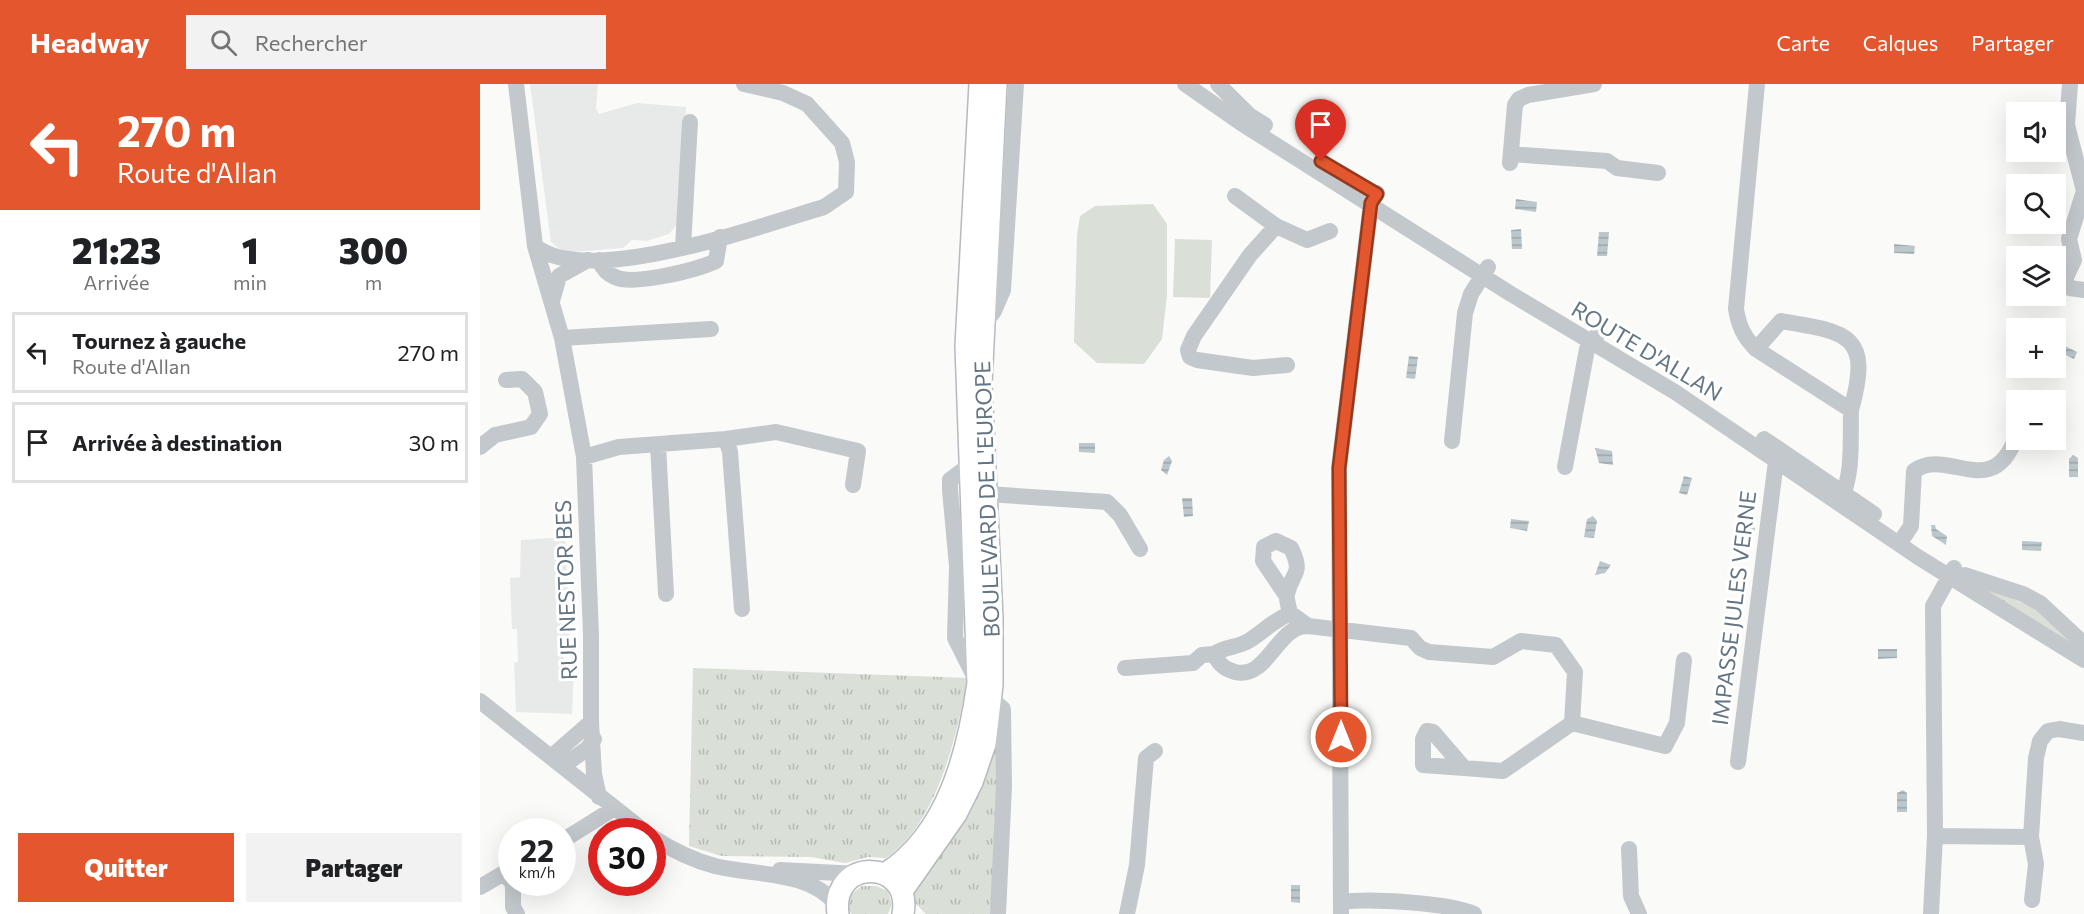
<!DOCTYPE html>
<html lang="fr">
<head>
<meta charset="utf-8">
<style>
  :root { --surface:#fff; --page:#f2f2f2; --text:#202124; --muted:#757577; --line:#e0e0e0; --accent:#e4572e }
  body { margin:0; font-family:Commissioner,sans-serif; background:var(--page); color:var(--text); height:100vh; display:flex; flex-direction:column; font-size:22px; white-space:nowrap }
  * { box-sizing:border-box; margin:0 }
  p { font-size:20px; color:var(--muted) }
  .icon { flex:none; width:33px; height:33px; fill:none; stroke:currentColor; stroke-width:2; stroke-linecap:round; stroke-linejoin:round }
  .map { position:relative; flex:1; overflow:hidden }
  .panel { display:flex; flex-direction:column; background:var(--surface); width:480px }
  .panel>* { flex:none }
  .hud { background:#e4572e; color:#fff; overflow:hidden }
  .fabs { position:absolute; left:1526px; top:18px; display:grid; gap:12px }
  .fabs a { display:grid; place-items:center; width:60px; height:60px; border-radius:0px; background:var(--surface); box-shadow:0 6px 24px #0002; font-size:30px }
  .speed { position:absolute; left:18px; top:734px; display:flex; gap:12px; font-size:30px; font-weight:700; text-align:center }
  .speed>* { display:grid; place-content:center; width:78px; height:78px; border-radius:50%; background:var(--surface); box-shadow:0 6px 24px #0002; line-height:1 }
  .speed small { font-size:15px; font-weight:400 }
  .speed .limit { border:9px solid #d22; background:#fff; color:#111 }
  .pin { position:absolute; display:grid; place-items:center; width:51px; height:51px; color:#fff; margin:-62px -26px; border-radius:50% 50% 50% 0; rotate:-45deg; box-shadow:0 0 6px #0007 }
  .pin .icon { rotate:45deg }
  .me { position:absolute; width:66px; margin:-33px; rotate:0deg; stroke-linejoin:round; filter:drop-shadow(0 0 4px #0008) }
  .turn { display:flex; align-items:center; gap:21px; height:126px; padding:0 18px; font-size:27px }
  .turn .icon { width:78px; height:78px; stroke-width:2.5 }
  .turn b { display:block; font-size:42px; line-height:51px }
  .eta { display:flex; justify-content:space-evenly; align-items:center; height:102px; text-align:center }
  .eta b { font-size:36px; font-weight:800; line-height:42px }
  .button { display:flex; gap:12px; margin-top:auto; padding:12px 18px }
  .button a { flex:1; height:69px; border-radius:0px; background:var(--accent); color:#fff; font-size:24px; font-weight:800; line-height:69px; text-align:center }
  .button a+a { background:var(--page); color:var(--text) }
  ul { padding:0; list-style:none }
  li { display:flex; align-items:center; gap:18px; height:81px; margin:0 12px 9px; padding:0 6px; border:3px solid var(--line); border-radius:0px }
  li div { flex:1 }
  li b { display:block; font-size:22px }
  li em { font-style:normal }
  header { display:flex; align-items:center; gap:36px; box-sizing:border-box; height:84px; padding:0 30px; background:var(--accent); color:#fff }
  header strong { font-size:28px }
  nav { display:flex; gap:33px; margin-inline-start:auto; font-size:21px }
  .search { width:420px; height:54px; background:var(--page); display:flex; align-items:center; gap:15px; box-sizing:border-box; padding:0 21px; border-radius:0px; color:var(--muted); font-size:22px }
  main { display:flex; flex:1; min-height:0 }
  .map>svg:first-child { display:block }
  .built { fill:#e8e9e9 }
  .grass { fill:url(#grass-tufts) }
  .garden { fill:#dadfd7 }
  .water { fill:url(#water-rules) }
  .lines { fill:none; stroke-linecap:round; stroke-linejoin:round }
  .major-casing { stroke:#b5babe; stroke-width:24 }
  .minor { stroke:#c3c8cc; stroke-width:16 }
  .major { stroke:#fff; stroke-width:21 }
  .route-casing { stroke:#94391e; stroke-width:15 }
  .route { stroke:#e4572e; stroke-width:10 }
  .labels { text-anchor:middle; stroke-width:6; stroke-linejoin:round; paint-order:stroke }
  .street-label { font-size:22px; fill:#657683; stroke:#fff }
</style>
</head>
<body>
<header>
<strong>Headway</strong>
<div class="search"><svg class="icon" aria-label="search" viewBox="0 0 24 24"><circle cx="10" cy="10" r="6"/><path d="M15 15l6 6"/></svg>Rechercher</div>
<nav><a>Carte</a><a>Calques</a><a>Partager</a></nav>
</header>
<main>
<section class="panel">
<div class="hud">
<div class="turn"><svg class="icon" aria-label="left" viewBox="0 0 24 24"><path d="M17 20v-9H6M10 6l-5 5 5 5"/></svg><div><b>270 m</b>Route d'Allan</div></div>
</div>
<div class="eta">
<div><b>21:23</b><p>Arrivée</p></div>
<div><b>1</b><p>min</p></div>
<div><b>300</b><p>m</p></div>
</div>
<ul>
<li><svg class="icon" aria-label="left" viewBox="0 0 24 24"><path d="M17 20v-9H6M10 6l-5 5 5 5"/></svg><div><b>Tournez à gauche</b><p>Route d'Allan</p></div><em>270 m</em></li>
<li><svg class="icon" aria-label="arrive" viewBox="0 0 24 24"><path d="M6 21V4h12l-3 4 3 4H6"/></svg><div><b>Arrivée à destination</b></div><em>30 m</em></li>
</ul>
<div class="button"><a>Quitter</a><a>Partager</a></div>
</section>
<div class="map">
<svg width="1604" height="830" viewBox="0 0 1604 830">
  <defs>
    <pattern id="grass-tufts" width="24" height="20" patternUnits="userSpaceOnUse" patternTransform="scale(1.5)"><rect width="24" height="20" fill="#dadfd7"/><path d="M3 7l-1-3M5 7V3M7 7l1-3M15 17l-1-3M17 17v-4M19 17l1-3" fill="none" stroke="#b4b9b4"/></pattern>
    <pattern id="water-rules" width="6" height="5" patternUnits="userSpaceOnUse" patternTransform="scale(1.5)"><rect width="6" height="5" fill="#bbc7cb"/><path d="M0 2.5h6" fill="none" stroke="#9ca6aa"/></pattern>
  </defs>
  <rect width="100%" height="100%" fill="#fafaf8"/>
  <!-- built -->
  <path class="built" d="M 50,0 L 118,0 L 116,24 L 119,30 L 157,19 L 206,23 L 199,138 L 189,150 L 167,157 L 152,156 L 143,164 L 92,168 L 81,166 L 71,158 Z
    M 85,453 L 89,522 L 85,522 L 83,537 L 84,542 L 89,542 L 90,561 L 83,562 L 84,580 L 94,580 L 92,630 L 36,628 L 34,579 L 38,578 L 37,545 L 32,545 L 30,494 L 40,493 L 41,456 Z"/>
  <!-- grass -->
  <path class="grass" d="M 1494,501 L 1522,510 L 1556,525 L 1604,567 Z
    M 213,584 L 488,594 C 476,653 458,738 406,774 L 388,773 L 365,779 L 331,773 L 241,772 L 209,762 Z
    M 519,638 L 512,830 L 446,830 L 434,818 L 435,802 L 487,734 L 510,679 Z
    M 382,802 L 396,802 L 408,807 L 412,820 L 408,830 L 372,830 L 369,827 L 370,811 Z"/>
  <!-- garden -->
  <path class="garden" d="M 673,120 L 687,140 L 687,211 L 682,255 L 664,280 L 617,279 L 594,258 L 597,151 L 600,132 L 615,122 Z
    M 695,155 L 732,156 L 730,214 L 693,213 Z"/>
  <!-- water -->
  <path class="water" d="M 1036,115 L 1057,118 L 1056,128 L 1035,125 Z
    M 1041,145 L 1042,165 L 1032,165 L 1031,146 Z
    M 1119,148 L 1129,148 L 1127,172 L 1117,172 Z
    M 1414,160 L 1435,162 L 1434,170 L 1414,169 Z
    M 1581,260 L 1597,268 L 1594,275 L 1577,267 Z
    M 929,272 L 938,273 L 935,295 L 926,294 Z
    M 599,359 L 615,359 L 615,369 L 599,368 Z
    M 1115,364 L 1132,367 L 1133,381 L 1119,379 Z
    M 1593,371 L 1598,374 L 1598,393 L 1589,393 L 1589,375 Z
    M 689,372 L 692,377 L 687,391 L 681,386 L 684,376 Z
    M 1204,392 L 1212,394 L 1207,411 L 1199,409 Z
    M 702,414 L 712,414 L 713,432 L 704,433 Z
    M 1113,432 L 1117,437 L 1114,454 L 1104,453 L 1107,435 Z
    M 1031,435 L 1049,437 L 1047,447 L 1030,444 Z
    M 1257,437 L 1275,444 L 1273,453 L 1254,446 Z
    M 1451,441 L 1455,441 L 1456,445 L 1467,452 L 1466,461 L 1452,452 Z
    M 1542,457 L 1562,458 L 1561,467 L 1542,466 Z
    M 1120,477 L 1131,481 L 1125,489 L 1115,491 Z
    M 1398,565 L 1417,565 L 1417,574 L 1398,575 Z
    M 1423,706 L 1427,709 L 1427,728 L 1417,728 L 1417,709 Z
    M 811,801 L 820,801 L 820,819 L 811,818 Z"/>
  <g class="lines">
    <!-- major casing -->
    <g class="major-casing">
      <path id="major" d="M 405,790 C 468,750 488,669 498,599 L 486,262 L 500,0
        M 422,807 L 476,730 L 492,698 L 505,660 L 512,601 L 512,534 L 501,300 L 516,0
        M 358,830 C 350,772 433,775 423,830"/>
    </g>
    <!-- minor -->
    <path class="minor" d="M 36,0 L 55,162 L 82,254 L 104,373 L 111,551 L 111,638 L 114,690 L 119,713
      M 705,0 L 761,39 L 1031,210 L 1195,308 L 1438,473 L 1604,576
      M 738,0 L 769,31 L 785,41
      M 1277,0 L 1256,225 C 1259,243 1264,253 1276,265 L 1371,326 C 1370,354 1374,392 1360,416
      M 1590,0 L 1587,41 L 1604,107 L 1589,155 L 1594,176 L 1586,193 L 1586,200 L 1590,204 L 1604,206
      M 1031,70 L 1127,77 L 1137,84 L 1178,89
      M 1030,79 L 1035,21 L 1039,15 L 1048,11 L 1114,0
      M 755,112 L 796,142 L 827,156 L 850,147
      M 796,142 L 770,171 L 714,252 L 708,266 L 710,273 L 717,276 L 773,284 L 807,281
      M 55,162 C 107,205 283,141 344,123 L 366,108 L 367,78 L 362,59 L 327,20 L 303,9 L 264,0
      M 203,163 L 210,38
      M 119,176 C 122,183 127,190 135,193 C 153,202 217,186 236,177 L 240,153
      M 72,217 L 79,192 L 108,176
      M 503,241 L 514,227 L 523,206 L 536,0
      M 82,254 L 231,245
      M 1276,265 L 1301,237 C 1369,248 1392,251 1371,326
      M 246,355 L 250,368 L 262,525
      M 1284,355 L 1394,430
      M 972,357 L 985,229 L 991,210 L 1008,183
      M 178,361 L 186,510
      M 0,363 L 15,351 L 51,343 L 60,330 L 55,308 L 42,295 L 26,296
      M 104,373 L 139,363 L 246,355 L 296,348 L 378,367 L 373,401
      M 490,381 L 470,396 L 470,406 L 477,482 L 475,554 L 497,598
      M 1085,383 L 1107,265 L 1117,251
      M 507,410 L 627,418 L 640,431 L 660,465
      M 1419,460 L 1431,442 L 1434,387 C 1467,362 1512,419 1536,353
      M 1485,491 L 1543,510 L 1560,519 L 1604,560
      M 806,511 L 783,477 L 784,463 L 796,457 L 811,464 C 824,491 812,487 807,510 C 806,515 809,524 810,529 L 828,542 L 931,554 L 940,564 L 949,568 L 1013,573 L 1041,557 L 1076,561 L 1095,588 L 1092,639 L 1023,687 L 984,684 L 953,648 L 947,647 L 943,655 L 943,681 L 984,684
      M 810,529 C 791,539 786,545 770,556 C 758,564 745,562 734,570 C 739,580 744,585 755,588 C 788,596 797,541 828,542
      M 645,584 L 713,579 L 722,571 L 734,570
      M 511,615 L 523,625 L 524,702 L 518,830
      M 0,617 L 164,747
      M 1092,639 L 1185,662 L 1197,639 L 1204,576
      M 71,673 L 111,638
      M 1258,678 L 1296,377 L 1300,370
      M 83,682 L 108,664 L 114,655
      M 1455,752 L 1551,753
      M 172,753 C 192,766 212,776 235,782 C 275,792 328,786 356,820
      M 82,757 L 133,725
      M 1149,765 L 1151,812 L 1159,830
      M 300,786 L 378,790
      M 0,803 L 24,789 L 33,800 L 33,823 L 37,830
      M 1552,816 L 1556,780 L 1551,753 L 1556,674 L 1560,657 L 1568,647 L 1579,645 L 1604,649
      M 862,818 C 889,814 971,819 994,830
      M 647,830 L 657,781 L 666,674 L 675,667
      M 861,830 L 859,384 L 891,119 L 897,109
      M 1451,830 L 1455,752 L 1453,522 L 1474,484"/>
    <!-- major -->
    <use href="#major" class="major"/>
  </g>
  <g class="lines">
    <!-- route casing -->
    <g class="route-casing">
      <path id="route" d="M 841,77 L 897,110 L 891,119 L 859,384 L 861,653"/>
    </g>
    <!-- route -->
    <use href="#route" class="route"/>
  </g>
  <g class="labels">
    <!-- street labels -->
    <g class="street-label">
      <text transform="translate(1167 267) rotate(31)" y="8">ROUTE D'ALLAN</text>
      <text transform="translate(507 415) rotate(-92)" y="8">BOULEVARD DE L'EUROPE</text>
      <text transform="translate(86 506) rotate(-92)" y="8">RUE NESTOR BES</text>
      <text transform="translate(1254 524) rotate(-83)" y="8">IMPASSE JULES VERNE</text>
    </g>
  </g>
</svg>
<div class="fabs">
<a><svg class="icon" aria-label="sound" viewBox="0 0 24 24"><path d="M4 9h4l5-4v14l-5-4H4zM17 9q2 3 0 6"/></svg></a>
<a><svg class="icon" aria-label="search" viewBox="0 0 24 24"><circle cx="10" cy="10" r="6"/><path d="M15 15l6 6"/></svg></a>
<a><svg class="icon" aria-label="layers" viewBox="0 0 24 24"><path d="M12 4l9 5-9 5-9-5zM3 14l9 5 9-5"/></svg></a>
<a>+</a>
<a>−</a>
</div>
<div class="speed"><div>22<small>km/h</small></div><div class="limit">30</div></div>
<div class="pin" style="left:841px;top:77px;background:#d93025"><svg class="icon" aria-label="arrive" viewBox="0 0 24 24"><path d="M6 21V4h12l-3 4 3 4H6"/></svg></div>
<svg class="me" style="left:861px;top:653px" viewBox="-20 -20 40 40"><circle r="17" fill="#e4572e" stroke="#fff" stroke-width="3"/><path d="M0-11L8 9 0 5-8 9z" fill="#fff"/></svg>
</div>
</main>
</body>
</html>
